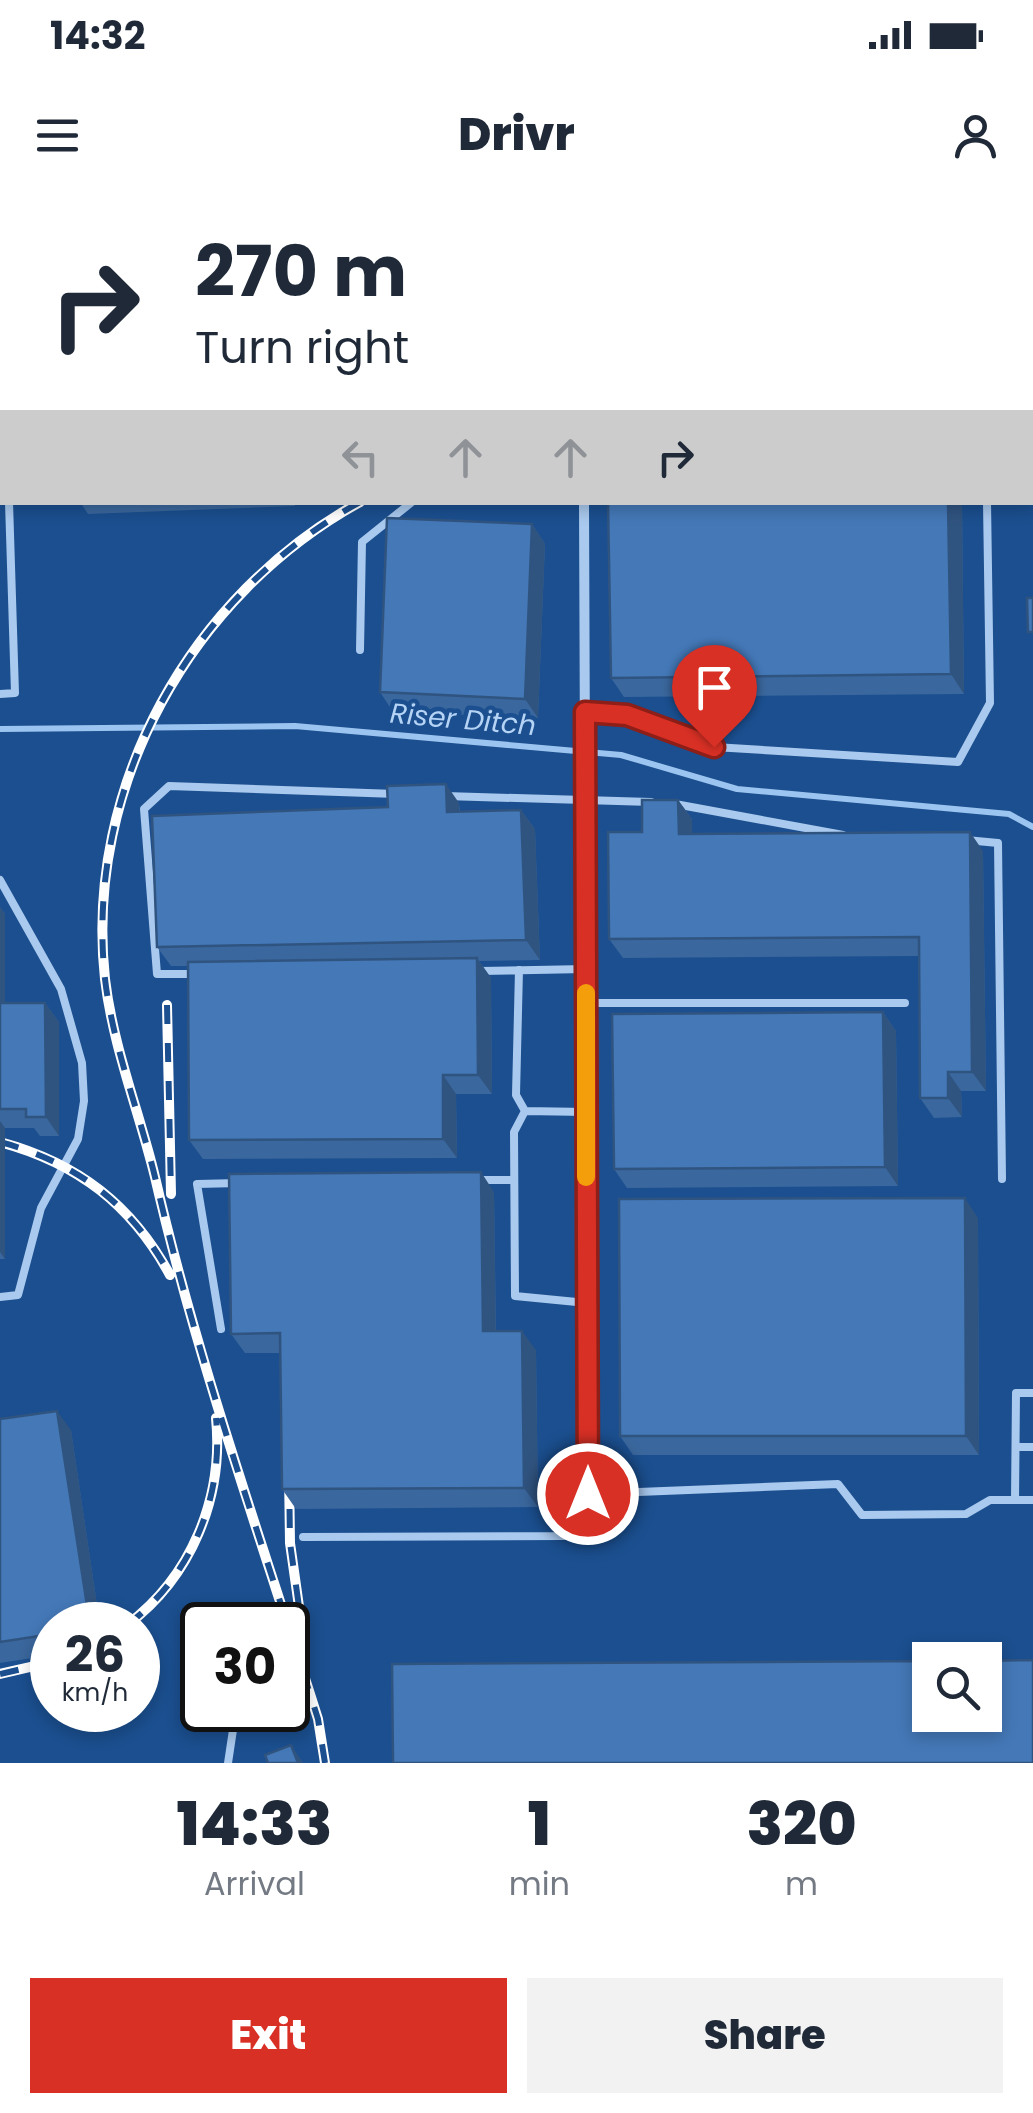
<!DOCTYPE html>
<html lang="en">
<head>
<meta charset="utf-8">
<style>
  :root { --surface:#fff; --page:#f2f2f3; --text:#1f2937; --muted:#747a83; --accent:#d93025 }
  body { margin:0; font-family:Poppins,sans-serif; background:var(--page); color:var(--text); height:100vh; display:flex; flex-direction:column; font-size:38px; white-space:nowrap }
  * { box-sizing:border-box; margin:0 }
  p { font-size:32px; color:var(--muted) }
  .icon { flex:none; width:55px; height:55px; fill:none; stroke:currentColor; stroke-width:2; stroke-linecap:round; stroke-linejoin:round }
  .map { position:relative; height:1563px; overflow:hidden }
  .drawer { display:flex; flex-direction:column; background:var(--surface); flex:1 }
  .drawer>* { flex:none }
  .guide { position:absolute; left:0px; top:0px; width:1035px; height:305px; box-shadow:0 5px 15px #0003; background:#fff; color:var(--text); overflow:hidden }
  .buttons { position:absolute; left:912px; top:1442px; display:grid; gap:20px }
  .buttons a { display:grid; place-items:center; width:90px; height:90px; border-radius:0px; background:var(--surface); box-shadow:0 5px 15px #0003; font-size:50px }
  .speed { position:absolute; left:30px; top:1402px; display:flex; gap:20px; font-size:50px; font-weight:700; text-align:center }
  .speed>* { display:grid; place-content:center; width:130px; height:130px; border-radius:50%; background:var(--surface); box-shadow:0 5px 15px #0003; line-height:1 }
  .speed small { font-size:25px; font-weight:400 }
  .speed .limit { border:5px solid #111; border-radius:15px; background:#fff; color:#111 }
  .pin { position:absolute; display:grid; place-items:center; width:85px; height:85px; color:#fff; margin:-102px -42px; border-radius:50% 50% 50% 0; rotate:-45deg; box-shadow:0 0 10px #0007 }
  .pin .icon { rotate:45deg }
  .me { position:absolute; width:110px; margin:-55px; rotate:0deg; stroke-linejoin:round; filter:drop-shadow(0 0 8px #0008) }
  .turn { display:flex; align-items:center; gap:35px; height:210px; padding:0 30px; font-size:45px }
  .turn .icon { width:130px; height:130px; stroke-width:2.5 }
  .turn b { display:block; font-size:70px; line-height:85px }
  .lanes { display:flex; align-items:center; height:95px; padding:0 30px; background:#0003; justify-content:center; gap:50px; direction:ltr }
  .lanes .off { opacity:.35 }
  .eta { display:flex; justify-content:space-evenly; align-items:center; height:170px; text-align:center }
  .eta b { font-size:60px; font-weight:800; line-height:70px }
  .primary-button { display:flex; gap:20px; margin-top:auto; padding:20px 30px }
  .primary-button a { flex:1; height:115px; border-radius:0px; background:var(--accent); color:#fff; font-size:40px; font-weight:800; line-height:115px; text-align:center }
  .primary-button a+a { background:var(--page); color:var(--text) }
  .status { display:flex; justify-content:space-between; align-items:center; height:70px; padding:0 50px; background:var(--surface); direction:ltr }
  .status svg { height:28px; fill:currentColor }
  header { display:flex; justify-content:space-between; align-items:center; height:130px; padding:0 30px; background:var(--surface); font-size:45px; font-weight:800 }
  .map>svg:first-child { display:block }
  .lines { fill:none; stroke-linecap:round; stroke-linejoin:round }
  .stream { stroke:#9cc4f0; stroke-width:6 }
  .lane { stroke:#a9c9ee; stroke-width:8 }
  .street { stroke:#a9c9ee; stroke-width:10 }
  .rail-casing { stroke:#fff; stroke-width:10 }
  .rail { stroke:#1b4f8f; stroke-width:6; stroke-dasharray:19; stroke-linecap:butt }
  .wall { fill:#3a679d }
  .shaded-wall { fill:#305480 }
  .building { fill:#4478b7; stroke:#305480; stroke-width:2.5 }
  .route-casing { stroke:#8d1f18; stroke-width:25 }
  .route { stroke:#d93025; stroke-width:18 }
  .slow { stroke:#f59e0b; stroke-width:18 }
  .labels { text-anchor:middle; stroke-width:9; stroke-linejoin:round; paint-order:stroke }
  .water-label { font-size:28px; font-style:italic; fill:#b5d3f5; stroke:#1b4f8f }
</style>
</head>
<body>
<div class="status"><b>14:32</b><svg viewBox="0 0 49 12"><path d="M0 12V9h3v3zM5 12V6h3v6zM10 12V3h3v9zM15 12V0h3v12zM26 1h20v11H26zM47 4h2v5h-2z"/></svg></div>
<header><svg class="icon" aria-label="menu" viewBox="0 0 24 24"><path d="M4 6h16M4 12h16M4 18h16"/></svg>Drivr<svg class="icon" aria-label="person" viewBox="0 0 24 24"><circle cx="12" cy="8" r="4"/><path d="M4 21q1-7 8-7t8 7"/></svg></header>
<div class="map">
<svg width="1033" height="1563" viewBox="0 0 1033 1563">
  <rect width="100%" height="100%" fill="#1b4f8f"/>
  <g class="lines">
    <!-- stream -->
    <path class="stream" d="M 0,529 L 295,526 L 621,555 L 737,589 L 1009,614 L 1033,627"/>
    <!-- lane -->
    <path class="lane" d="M 342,0 L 343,2
      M 0,110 L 2,110
      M 1032,185 L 1033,184
      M 0,244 L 2,247
      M 360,450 L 362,342 L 412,302
      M 0,494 L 15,493 L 9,302
      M 585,512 L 627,515 L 714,547 L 958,562 L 990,503 L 987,302
      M 445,596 L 651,602
      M 675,604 L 843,635
      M 966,640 L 998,643 L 1002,979
      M 0,680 L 61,789 L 82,863 L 84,901 L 78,939 L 41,1008 L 18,1095 L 0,1097
      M 519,770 L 516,895 L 525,911 L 586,912
      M 480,771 L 586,769
      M 196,774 L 157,774 L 144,609 L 169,586 L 396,594
      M 586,803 L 905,803
      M 525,911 L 514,932 L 515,1096 L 587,1103
      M 478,980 L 514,980
      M 221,1129 L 197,984 L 239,983
      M 1016,1247 L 1033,1247
      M 588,1294 L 838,1284 L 862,1315 L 966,1314 L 990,1300 L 1033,1300
      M 1015,1300 L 1016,1193 L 1033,1193
      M 303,1337 L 563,1336 L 588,1332
      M 228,1563 L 236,1510"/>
    <!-- street -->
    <path class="street" d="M 584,2 L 584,0
      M 0,13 L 2,21
      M 1032,211 L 1033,211
      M 584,302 L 588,1332"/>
    <!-- rail casing -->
    <g class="rail-casing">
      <path id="rail" d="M 1032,196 L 1033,196
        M 167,805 L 171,994
        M 0,942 C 78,963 132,1005 170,1075
        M 289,1271 L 290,1343 L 303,1435
        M 127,1425 C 191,1377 224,1298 216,1218
        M 0,1474 L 52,1462
        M 325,1563 L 318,1519 C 261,1339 197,1160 155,977 C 139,911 113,847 105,779 C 84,586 191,395 360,302"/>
    </g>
    <!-- rail -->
    <use href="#rail" class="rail"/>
  </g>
  <!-- wall -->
  <path class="wall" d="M 80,302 L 294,302 L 295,306 L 88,314 Z
    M 608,302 L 962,302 L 964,494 L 624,497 L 611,478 Z
    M 532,324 L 545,344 L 538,518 L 393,512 L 380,492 Z
    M 678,600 L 692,619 L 692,633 L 983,651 L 986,891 L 961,891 L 962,917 L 934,918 L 920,898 L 919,756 L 623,758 L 609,739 L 642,632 Z
    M 459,603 L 460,612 L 521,610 L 535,629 L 540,760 L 479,761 L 491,778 L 492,894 L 456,894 L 457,958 L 203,959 L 189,940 L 188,766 L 171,766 L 157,747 L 388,607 Z
    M 0,707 L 5,714 L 5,803 L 45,803 L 59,822 L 59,936 L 40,936 L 34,928 L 5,928 L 5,1059 L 0,1059 Z
    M 883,812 L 896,831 L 898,986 L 627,988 L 614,969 Z
    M 494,992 L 496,1131 L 536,1150 L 538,1307 L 296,1309 L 282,1289 L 281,1153 L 245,1153 L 231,1134 Z
    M 978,1018 L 979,1255 L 633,1255 L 620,1236 Z
    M 0,1219 L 71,1230 L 100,1425 L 52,1425 L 52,1455 L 0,1463 Z"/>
  <!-- shaded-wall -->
  <path class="shaded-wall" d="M 1032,59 L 1033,60 L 1033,141 L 1032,140 Z
    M 948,302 L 962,302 L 964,494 L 951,474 Z
    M 532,324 L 545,344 L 538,518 L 525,499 Z
    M 446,584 L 459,603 L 460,632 L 447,612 Z
    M 678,600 L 692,619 L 693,653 L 679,634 Z
    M 521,610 L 535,629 L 540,760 L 526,740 Z
    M 970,632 L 983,651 L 986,891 L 972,872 Z
    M 0,707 L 5,714 L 5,822 L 0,815 Z
    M 477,758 L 491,778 L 492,894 L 478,875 Z
    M 45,803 L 59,822 L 59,936 L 46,917 Z
    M 883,812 L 896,831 L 898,986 L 885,967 Z
    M 948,872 L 961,891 L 962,917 L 948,898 Z
    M 443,875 L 456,894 L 457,958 L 443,939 Z
    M 0,921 L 5,928 L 5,1059 L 0,1052 Z
    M 481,972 L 494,992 L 496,1151 L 483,1131 Z
    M 965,998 L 978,1018 L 979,1255 L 966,1236 Z
    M 522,1131 L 536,1150 L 538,1307 L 524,1288 Z
    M 57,1211 L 71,1230 L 100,1425 L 90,1425 Z
    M 291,1545 L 303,1563 L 298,1563 Z"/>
  <!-- building -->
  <path class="building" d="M 46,0 L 231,0 L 231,2 L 46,2 Z
    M 609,0 L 830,0 L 830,2 L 609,2 Z
    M 882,0 L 957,0 L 957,2 L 882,2 Z
    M 608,302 L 948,302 L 951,474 L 611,478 Z
    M 387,318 L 532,324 L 525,499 L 380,492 Z
    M 1027,398 L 1033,398 L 1033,432 L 1028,432 Z
    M 446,584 L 447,612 L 521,610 L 526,740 L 157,747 L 152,616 L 388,607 L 387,586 Z
    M 642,600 L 678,600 L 679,634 L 970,632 L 972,872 L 948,872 L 948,898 L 920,898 L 919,737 L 609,739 L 608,632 L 642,632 Z
    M 477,758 L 478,875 L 443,875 L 443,939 L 189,940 L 188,762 Z
    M 0,803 L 45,803 L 46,917 L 26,917 L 26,909 L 0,909 Z
    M 883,812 L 885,967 L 614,969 L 612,814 Z
    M 481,972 L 483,1131 L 522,1131 L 524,1288 L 282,1289 L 280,1133 L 231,1134 L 229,974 Z
    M 965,998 L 966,1236 L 620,1236 L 619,999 Z
    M 57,1211 L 90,1425 L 52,1425 L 52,1434 L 0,1442 L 0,1219 Z
    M 1033,1460 L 1033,1563 L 393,1563 L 392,1464 L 930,1461 L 930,1515 L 985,1515 L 985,1461 Z
    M 291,1545 L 298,1563 L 268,1563 L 265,1555 Z"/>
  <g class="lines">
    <!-- route casing -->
    <g class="route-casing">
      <path id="route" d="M 588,1294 L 585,512 L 627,515 L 714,547"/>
    </g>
    <!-- route -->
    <use href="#route" class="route"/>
    <!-- slow -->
    <path class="slow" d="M 586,793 L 586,977"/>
  </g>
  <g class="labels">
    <!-- water labels -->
    <g class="water-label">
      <text transform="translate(463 519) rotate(5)" y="10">Riser Ditch</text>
    </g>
  </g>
</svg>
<div class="buttons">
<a><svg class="icon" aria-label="search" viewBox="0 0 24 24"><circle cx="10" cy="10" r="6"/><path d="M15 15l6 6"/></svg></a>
</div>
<div class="speed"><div>26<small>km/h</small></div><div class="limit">30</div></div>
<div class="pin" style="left:714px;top:547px;background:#d93025"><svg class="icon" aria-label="arrive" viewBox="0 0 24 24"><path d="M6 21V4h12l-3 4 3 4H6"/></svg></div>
<svg class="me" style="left:588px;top:1294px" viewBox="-20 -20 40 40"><circle r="17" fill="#d93025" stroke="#fff" stroke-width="3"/><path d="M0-11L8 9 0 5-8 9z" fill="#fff"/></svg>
<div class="guide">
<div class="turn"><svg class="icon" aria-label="right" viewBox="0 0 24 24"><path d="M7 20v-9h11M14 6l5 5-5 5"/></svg><div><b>270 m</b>Turn right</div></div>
<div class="lanes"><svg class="icon off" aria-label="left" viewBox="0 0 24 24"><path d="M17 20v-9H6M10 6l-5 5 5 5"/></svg><svg class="icon off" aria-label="ahead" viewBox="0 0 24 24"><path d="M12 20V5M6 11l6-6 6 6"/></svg><svg class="icon off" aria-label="ahead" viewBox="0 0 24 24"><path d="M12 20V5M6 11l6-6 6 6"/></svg><svg class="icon" aria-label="right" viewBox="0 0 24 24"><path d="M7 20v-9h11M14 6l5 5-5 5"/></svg></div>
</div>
</div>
<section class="drawer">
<div class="eta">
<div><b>14:33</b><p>Arrival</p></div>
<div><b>1</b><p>min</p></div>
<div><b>320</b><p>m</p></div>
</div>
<div class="primary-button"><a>Exit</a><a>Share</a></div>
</section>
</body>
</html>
